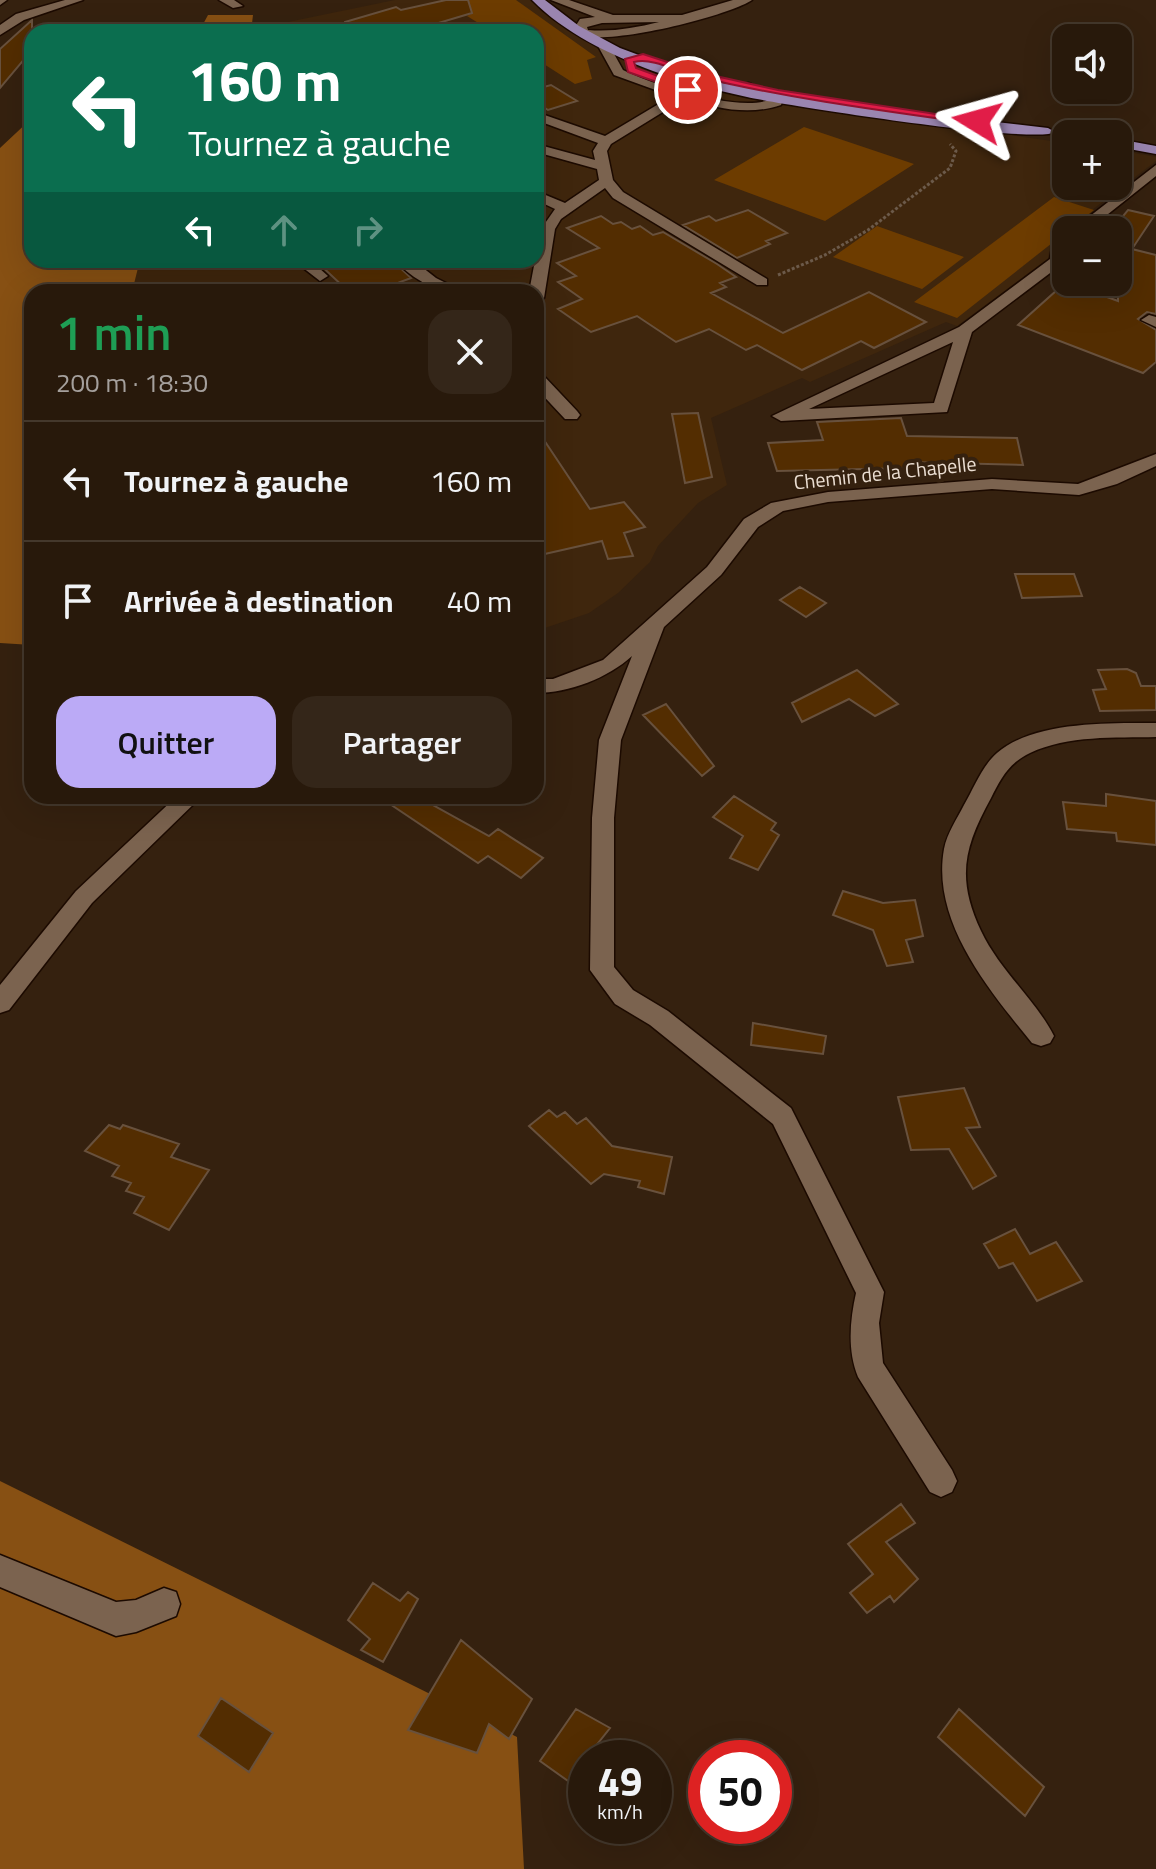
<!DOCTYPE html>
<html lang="fr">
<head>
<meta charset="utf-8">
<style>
  :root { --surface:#28190b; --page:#342619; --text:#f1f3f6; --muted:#a5a09d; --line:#44382c; --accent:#bbaaf6 }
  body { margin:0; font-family:"Titillium Web",sans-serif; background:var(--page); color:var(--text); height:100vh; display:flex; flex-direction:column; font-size:30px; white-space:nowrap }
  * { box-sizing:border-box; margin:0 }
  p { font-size:26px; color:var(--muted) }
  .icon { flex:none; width:44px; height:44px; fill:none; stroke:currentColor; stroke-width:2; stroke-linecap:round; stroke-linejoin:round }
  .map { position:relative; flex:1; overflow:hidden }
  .drawer { position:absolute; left:24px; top:284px; width:520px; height:520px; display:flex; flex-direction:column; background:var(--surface); border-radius:24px; box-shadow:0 8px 32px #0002,0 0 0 2px var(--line) }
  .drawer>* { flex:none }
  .hud { position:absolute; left:24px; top:24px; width:520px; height:244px; border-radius:24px; box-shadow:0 8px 32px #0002,0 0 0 2px var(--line); background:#0b6e4f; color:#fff; overflow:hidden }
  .tools { position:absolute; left:1052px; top:24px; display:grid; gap:16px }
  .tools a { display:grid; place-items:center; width:80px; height:80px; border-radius:16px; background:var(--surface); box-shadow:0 8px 32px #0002,0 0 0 2px var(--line); font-size:40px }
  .speed { position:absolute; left:568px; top:1740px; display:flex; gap:16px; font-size:40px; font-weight:700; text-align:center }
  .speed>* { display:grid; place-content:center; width:104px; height:104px; border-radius:50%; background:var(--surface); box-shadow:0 8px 32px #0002,0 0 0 2px var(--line); line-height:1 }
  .speed small { font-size:20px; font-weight:400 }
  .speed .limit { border:12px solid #d22; background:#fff; color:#111 }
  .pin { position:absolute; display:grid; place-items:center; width:68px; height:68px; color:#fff; margin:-34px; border:4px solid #fff; border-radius:50%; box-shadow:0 2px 8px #0007 }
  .me { position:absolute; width:88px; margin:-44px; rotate:278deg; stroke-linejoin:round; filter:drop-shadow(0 0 6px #0008) }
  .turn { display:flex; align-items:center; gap:28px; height:168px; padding:0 32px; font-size:36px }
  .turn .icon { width:104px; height:104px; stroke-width:2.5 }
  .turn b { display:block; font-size:56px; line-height:68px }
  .lanes { display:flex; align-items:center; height:76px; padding:0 32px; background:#0003; justify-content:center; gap:40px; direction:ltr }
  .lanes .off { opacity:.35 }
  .round { display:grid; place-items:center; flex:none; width:84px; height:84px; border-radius:24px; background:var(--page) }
  .summary { display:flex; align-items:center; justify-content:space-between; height:136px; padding:0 32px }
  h1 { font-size:48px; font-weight:600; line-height:60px; color:#1e9e55 }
  .primary-button { display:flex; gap:16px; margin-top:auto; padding:16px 32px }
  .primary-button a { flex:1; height:92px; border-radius:24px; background:var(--accent); color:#111; font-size:32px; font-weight:600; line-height:92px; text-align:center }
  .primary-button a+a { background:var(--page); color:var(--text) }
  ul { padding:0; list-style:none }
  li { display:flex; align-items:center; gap:24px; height:120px; padding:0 32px; border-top:2px solid var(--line) }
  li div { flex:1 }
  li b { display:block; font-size:30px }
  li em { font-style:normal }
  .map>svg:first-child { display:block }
  .built { fill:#3f260d }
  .green { fill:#6d3c00 }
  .forest { fill:#875013 }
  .building { fill:#532d01; stroke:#68513d; stroke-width:2 }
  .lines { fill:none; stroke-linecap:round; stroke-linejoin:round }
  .minor-casing { stroke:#1c0a00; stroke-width:3 }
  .major-casing { stroke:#1c0a00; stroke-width:3 }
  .path { stroke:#6c5a4a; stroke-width:3; stroke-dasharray:3 2; stroke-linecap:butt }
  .minor { fill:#7b634f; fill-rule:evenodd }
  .major { fill:#9a85b0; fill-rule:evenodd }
  .route { fill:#e11d48; stroke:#92132f; stroke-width:2 }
  .labels { text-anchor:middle; stroke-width:8; stroke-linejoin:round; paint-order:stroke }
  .far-street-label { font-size:20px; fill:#ebded2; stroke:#35210f }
</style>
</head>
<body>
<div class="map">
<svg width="1156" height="1869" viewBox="0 0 1156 1869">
  <rect width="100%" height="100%" fill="#35210f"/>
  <!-- built -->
  <path class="built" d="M 395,0 L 530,0 L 595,47 L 645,69 L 696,85 L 778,102 L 1066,143 L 1066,186 L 1118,186 L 1118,150 L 1156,157 L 1156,161 L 1066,230 L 1050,245 L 1048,259 L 957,326 L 946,322 L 810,382 L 802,378 L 711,418 L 727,485 L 698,503 L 658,546 L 650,562 L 618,593 L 589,613 L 536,631 L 536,292 L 132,292 L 140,260 L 536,260 L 536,32 L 256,32 L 288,22 Z"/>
  <!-- green -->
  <path class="green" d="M 447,0 L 516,0 L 596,57 L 587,60 L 592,79 L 575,84 L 536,59 L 536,32 L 493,32 L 467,16 L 471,14 Z
    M 804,127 L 914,164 L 825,221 L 714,180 Z
    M 1054,197 L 1094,210 L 957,318 L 914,302 Z
    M 877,226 L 964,257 L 922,289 L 833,257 Z"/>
  <!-- forest -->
  <path class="forest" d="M 208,15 L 253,15 L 251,32 L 87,32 L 91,27 L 201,28 Z
    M 32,118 L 32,260 L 140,260 L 132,292 L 32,292 L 32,645 L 0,643 L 0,148 Z
    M 0,1481 L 517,1737 L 524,1869 L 0,1869 Z"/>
  <!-- building -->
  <path class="building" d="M 446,0 L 468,0 L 472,13 L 435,24 L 449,32 L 346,32 L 345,22 L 396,7 L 401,10 Z
    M 32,20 L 32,50 L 0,88 L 0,49 Z
    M 551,85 L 577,101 L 548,110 L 536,102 L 536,89 Z
    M 748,210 L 787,233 L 766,241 L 770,244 L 737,258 L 683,225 L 709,216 L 716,221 Z
    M 1128,210 L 1154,216 L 1132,249 L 1156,255 L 1156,314 L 1147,312 L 1138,319 L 1156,330 L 1156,362 L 1143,373 L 1018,325 L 1066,282 L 1118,301 L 1118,222 Z
    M 601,216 L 613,224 L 621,222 L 632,229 L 640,226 L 653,235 L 663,232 L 717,264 L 736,277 L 720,283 L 726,287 L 711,293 L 783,333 L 869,292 L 926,322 L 874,348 L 861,341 L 802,370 L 757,345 L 746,350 L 709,329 L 676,342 L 637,316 L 591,332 L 558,309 L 582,299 L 558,282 L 576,276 L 557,263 L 599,248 L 567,228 Z
    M 315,260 L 392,260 L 411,278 L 400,282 L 412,292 L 349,292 Z
    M 698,413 L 712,477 L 685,483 L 672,414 Z
    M 901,418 L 907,436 L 1017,438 L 1023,465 L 908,462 L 909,468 L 777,471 L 768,443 L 823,440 L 817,422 Z
    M 536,428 L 590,509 L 624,502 L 645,527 L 624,533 L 633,556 L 608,559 L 602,541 L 536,556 Z
    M 1015,574 L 1074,574 L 1082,596 L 1022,598 Z
    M 800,587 L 826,603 L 806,617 L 780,600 Z
    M 1127,669 L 1136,673 L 1141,686 L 1156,686 L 1156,710 L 1100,711 L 1093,690 L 1106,689 L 1098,670 Z
    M 857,670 L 898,704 L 875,716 L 849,699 L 802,722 L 792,703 Z
    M 666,704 L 714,766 L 702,776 L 643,715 Z
    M 1106,794 L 1156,801 L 1156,845 L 1117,841 L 1116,833 L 1067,829 L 1063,802 L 1106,806 Z
    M 378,796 L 445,796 L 433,805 L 489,836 L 498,829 L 543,858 L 521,878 L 488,856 L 478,863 Z
    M 734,796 L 776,823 L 771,830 L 779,835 L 758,870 L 730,858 L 743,836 L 713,817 Z
    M 843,891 L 883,903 L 915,900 L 923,936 L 906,940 L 913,962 L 887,966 L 873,930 L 833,915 Z
    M 753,1023 L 826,1036 L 823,1054 L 751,1045 Z
    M 964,1088 L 980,1127 L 966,1128 L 996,1176 L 973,1189 L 949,1149 L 911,1150 L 898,1097 Z
    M 549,1110 L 557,1117 L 565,1112 L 577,1124 L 586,1118 L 612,1146 L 672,1157 L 664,1194 L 638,1187 L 640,1181 L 604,1174 L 591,1184 L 529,1126 Z
    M 109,1125 L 120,1129 L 123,1125 L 179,1144 L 171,1157 L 209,1170 L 169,1230 L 134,1213 L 144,1197 L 126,1191 L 131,1183 L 112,1176 L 119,1166 L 85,1151 Z
    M 1015,1229 L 1030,1254 L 1056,1242 L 1082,1281 L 1037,1301 L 1013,1263 L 999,1268 L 984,1244 Z
    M 901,1504 L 915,1523 L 886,1542 L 918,1579 L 894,1602 L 890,1596 L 867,1613 L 850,1593 L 873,1574 L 848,1544 Z
    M 373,1583 L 400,1601 L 408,1592 L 418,1599 L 383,1662 L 361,1650 L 370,1639 L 348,1620 Z
    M 461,1640 L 532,1699 L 509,1739 L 489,1724 L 477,1753 L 408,1730 Z
    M 221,1698 L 273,1733 L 249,1772 L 198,1736 Z
    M 576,1709 L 610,1728 L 568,1781 L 540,1761 Z
    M 959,1709 L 1044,1787 L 1025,1816 L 938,1737 Z"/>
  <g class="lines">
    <!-- minor casing -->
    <g class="minor-casing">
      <path id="minor" d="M 0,0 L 7,0 L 0,5 Z
        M 65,0 L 83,0 L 24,20 L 0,35 L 0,25 L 16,14 Z
        M 219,0 L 234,0 L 243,6 L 233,8 Z
        M 551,0 L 569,0 L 613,15 L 682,15 L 733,0 L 752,0 C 729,16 599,49 576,33 L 575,27 L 580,19 L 595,17 ZM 659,22 C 635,28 612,32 588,30 L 587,27 L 602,23 Z
        M 604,42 L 608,43 L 623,70 C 654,85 736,112 769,100 L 744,90 L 744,84 L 749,83 L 783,99 L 781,105 C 748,116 717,108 684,99 L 611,144 L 607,151 L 613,180 L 623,192 L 767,279 L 767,285 L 757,285 L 613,198 L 605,188 L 561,219 L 555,229 L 544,298 L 536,303 L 536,292 L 529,292 L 541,229 L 555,209 L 536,200 L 536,191 L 565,203 L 599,180 L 597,169 L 536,152 L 536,144 L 595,160 L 593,151 L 598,143 L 536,120 L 536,112 L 605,136 L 672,96 L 614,75 L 598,46 Z
        M 1156,165 L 1156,176 L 1088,230 L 1072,230 Z
        M 1066,236 L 1062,264 L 972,332 L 947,412 L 781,421 L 772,416 L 959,327 L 1050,259 L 1053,243 ZM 953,342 L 934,403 L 809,409 Z
        M 293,260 L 310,260 L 328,276 L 320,281 Z
        M 395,260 L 413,260 L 436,278 L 464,292 C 436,292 414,281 395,260 Z
        M 1149,315 L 1156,317 L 1156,327 L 1141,320 Z
        M 536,373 L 542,374 L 577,411 L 580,415 L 577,419 L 565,419 L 536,388 Z
        M 1156,454 L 1156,466 L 1117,484 L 1079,495 L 992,489 L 828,502 L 783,511 L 758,527 L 721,575 L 664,627 L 621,740 L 614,818 L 614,967 L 633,990 L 668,1011 L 791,1108 L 884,1292 L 879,1323 L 883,1363 L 952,1470 L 957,1481 L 952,1492 L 941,1497 L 930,1492 L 858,1377 C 847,1350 850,1320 856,1293 L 773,1124 L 650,1025 L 615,1004 L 590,970 L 592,818 L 599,740 L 632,656 C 608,678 569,693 536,693 L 536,679 L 553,679 L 603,660 L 707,567 L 744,519 L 771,503 L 828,492 L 992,479 L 1078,484 Z
        M 1156,723 L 1156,737 C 1115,738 1068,735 1030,753 C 1009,763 1001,778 991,798 C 964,847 956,878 981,931 C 1000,971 1035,999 1054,1036 L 1050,1043 L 1041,1046 L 1032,1043 C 990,991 931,922 944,849 C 947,833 957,819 964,805 C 974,788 982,766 997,753 C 1034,721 1109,723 1156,723 Z
        M 177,796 L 202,796 L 92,903 L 9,1010 L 0,1013 L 0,985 L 76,891 Z
        M 0,1555 L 116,1602 L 136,1600 L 164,1588 L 176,1592 L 180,1604 L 176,1616 L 136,1632 L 116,1636 L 0,1587 Z"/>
    </g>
    <!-- major casing -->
    <g class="major-casing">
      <path id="major" d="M 532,0 L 545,0 L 579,26 L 620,48 L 706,80 L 839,104 L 1048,128 L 1055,132 C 1038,145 784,105 747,97 C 715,90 683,82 653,71 C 611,55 564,33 532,0 Z
        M 1118,139 L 1156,146 L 1156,154 L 1118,147 Z"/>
    </g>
    <!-- path -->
    <path class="path" d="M 778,275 L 825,255 L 868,230 L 950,168 L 956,151 L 950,144"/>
    <!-- minor -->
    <use href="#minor" class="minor"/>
    <!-- major -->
    <use href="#major" class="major"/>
  </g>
  <!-- route -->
  <path class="route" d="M 643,54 L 698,72 L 778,90 L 982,121 L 977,124 C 884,111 791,99 699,77 C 679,73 654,57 634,62 L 636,68 L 691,88 L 688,93 L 628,72 L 625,59 Z"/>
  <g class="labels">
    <!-- far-street labels -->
    <g class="far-street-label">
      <text transform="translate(885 473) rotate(-6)" y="7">Chemin de la Chapelle</text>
    </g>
  </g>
</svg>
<div class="tools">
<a><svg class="icon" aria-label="sound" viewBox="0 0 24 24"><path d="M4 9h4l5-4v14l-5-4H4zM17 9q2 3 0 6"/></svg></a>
<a>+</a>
<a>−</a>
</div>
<div class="speed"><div>49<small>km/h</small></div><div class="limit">50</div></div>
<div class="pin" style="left:688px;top:90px;background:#d93025"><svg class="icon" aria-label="arrive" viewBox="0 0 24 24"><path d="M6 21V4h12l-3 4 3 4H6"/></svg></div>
<svg class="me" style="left:977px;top:121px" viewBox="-20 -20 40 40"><path d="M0-17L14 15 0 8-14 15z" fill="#e11d48" stroke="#fff" stroke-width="4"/></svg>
<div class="hud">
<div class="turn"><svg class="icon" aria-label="left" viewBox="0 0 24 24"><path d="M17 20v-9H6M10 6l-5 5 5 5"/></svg><div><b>160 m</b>Tournez à gauche</div></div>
<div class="lanes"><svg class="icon" aria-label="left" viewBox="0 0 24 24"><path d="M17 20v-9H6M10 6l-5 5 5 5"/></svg><svg class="icon off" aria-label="ahead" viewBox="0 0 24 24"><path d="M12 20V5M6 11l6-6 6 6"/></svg><svg class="icon off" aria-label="right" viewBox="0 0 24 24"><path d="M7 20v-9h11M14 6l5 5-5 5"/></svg></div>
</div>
<section class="drawer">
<div class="summary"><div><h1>1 min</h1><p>200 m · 18:30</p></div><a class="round"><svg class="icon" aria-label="close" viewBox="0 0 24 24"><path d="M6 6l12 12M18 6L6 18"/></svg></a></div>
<ul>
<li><svg class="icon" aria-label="left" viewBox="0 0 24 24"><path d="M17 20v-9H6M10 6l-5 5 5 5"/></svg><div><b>Tournez à gauche</b></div><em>160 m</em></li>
<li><svg class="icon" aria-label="arrive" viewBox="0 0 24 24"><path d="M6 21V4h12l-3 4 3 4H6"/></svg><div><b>Arrivée à destination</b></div><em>40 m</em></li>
</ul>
<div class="primary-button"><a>Quitter</a><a>Partager</a></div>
</section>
</div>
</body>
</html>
